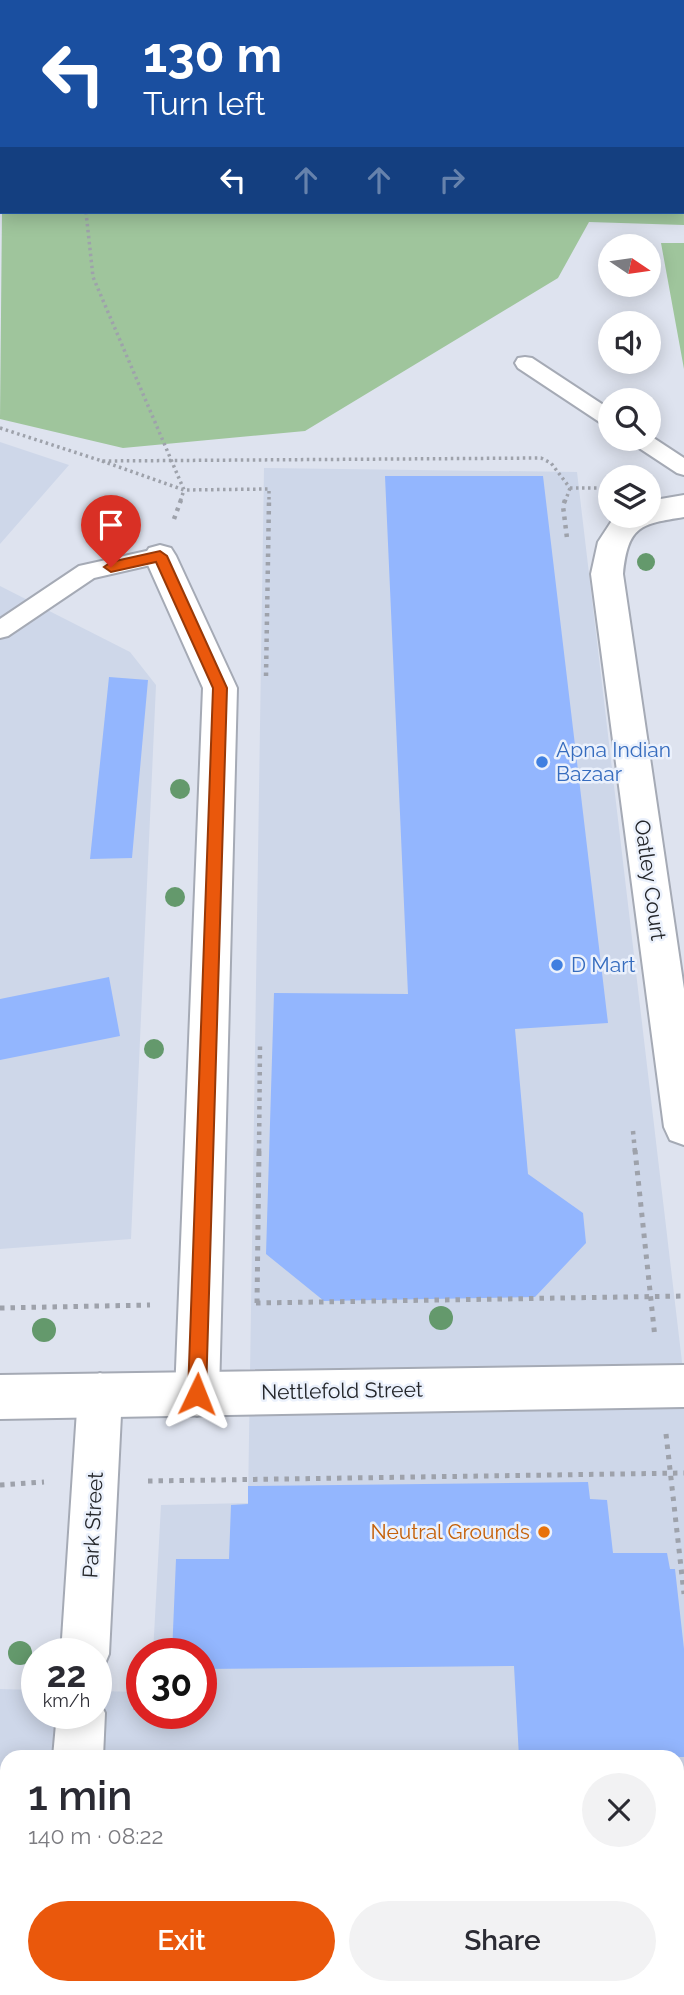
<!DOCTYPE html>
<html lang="en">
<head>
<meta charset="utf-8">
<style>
  :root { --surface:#fff; --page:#f2f2f3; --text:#2b2b33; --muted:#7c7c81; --accent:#ea580c }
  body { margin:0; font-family:Raleway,sans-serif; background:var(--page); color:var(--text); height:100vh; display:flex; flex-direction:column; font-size:26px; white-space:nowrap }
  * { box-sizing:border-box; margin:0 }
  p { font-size:23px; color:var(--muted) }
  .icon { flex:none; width:38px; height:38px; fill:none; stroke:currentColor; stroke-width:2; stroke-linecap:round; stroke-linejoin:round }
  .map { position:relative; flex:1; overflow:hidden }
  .drawer { position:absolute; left:0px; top:1750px; width:684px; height:245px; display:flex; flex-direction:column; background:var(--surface); border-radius:21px 21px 0 0; box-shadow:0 4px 18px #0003 }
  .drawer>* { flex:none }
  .hud { position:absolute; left:0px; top:0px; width:684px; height:214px; box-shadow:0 4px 18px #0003; background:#1a4fa0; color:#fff; overflow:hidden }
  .needle { width:46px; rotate:103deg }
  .buttons { position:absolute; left:598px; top:234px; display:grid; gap:14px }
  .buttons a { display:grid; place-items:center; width:63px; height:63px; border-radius:50%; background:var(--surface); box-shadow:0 4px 18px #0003; font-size:35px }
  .speed { position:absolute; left:21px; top:1638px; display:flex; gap:14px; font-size:35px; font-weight:700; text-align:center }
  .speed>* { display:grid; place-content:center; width:91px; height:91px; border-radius:50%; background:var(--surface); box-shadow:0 4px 18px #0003; line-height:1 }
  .speed small { font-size:18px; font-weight:400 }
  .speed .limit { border:10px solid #d22; background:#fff; color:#111 }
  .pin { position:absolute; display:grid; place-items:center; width:60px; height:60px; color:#fff; margin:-72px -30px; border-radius:50% 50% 50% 0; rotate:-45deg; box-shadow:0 0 7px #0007 }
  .pin .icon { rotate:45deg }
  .me { position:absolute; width:77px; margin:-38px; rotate:2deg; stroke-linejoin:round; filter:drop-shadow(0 0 5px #0008) }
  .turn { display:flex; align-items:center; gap:24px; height:147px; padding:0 28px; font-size:32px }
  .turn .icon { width:91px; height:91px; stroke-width:2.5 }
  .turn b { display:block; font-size:49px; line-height:60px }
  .lanes { display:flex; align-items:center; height:66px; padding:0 28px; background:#0003; justify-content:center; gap:35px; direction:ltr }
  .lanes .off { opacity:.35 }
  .round { display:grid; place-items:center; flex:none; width:74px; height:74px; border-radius:37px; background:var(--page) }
  .summary { display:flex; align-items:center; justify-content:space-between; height:119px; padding:0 28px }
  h1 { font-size:42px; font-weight:600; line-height:52px }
  .button { display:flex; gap:14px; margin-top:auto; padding:14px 28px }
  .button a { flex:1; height:80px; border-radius:42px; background:var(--accent); color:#fff; font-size:28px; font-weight:600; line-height:80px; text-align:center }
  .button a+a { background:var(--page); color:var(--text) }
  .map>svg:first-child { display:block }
  .built { fill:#ced7e9; fill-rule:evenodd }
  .green { fill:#9fc59c }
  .building { fill:#93b6fe }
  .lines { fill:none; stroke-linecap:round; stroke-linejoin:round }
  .service-casing { stroke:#a5aab5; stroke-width:4 }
  .minor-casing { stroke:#a5aab5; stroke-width:4 }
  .tertiary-casing { stroke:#a5aab5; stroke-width:4 }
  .primary-casing { stroke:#a5aab5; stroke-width:4 }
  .path-far2 { stroke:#9ea2ab; stroke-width:3.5; stroke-dasharray:2.5 3.5; stroke-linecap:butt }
  .path-far1 { stroke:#9ea2ab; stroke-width:4.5; stroke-dasharray:3.5 5; stroke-linecap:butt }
  .path { stroke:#9ea2ab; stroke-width:5; stroke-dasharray:4.5 6; stroke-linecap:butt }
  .service { fill:#fff; fill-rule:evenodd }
  .minor { fill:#fff; fill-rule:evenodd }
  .tertiary { fill:#fff; fill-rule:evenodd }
  .primary { fill:#fff; fill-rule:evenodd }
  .tree { fill:#64996c }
  .route { fill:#ea580c; stroke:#983908; stroke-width:2 }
  .shop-dot { fill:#3f7fe0; stroke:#ebf1fc; stroke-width:2.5 }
  .food-dot { fill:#e8710a; stroke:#ebf1fc; stroke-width:2.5 }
  .labels { text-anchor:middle; stroke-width:5; stroke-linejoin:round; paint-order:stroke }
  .shop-label { font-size:21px; fill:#366cbe; stroke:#ebf1fc; text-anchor:start }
  .street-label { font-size:21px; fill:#24262a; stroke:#ebf1fc }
  .food-label { font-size:21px; fill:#c56008; stroke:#ebf1fc; text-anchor:end }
</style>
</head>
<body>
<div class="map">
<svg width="684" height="1995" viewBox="0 0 684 1995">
  <rect width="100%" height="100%" fill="#dee3ef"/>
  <!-- built -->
  <path class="built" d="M 0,442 L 69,465 L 0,544 Z
    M 264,468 L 577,472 L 684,1379 L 684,1995 L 0,1995 L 0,1689 L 37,1690 L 37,1713 L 96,1713 L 96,1691 L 142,1692 L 142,1713 L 201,1713 L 201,1654 L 153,1654 L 161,1505 L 248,1503 ZM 7,1757 L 677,1757 L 677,1988 L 7,1988 Z
    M 0,586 L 130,652 L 156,685 L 131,1239 L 0,1249 Z"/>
  <!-- green -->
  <path class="green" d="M 683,107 L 684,225 L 589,222 L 558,278 L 305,431 L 123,448 L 0,419 L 2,211 L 682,212 Z
    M 661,243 L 684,243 L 684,369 Z"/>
  <!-- building -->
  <path class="building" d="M 385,476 L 543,476 L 608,1023 L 515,1029 L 528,1174 L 583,1213 L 586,1243 L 535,1297 L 324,1301 L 266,1254 L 274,993 L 408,994 Z
    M 109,677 L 148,680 L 132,858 L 90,859 Z
    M 109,977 L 120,1036 L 0,1060 L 0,999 Z
    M 588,1482 L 590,1499 L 607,1500 L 613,1553 L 667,1553 L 670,1569 L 675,1569 L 684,1649 L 684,1757 L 519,1757 L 514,1666 L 201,1669 L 201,1654 L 172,1654 L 176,1559 L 229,1559 L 231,1505 L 248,1504 L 248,1486 Z"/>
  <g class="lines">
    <!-- service casing -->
    <g class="service-casing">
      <path id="service" d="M 525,357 L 532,358 L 611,410 L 611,427 L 604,425 L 518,368 L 515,363 L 518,358 Z
        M 649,435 L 684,458 L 684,475 L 677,473 L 633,444 L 630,439 L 649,439 Z
        M 160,548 L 168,551 L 171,556 L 168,561 L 94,578 L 8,636 L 0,638 L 0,619 L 79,566 Z"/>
    </g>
    <!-- minor casing -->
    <g class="minor-casing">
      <path id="minor" d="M 684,495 L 684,517 C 641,524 628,525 623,574 L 684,989 L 684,1145 L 670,1140 L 664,1127 L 591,574 L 598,542 L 615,516 L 649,516 L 649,501 Z
        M 160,545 L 171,548 L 176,556 L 237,688 L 219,1394 L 213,1409 L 197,1416 L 181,1409 L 175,1394 L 203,688 L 144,556 L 149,548 Z
        M 100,1373 L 116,1380 L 122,1395 L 109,1654 L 102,1671 L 96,1673 L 96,1654 L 61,1654 L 78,1395 L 84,1380 Z
        M 96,1695 L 105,1713 L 103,1757 L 53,1757 L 57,1713 L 96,1713 Z
        M 38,1988 L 90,1988 L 90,1995 L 38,1995 Z"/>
    </g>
    <!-- tertiary casing -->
    <g class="tertiary-casing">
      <path id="tertiary" d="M 684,1365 L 684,1407 L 0,1419 L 0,1375 Z"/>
    </g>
    <!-- primary casing -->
    <g class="primary-casing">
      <path id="primary" d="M 16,0 L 40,0 L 15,2 Z
        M 207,0 L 242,0 L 243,2 L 208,2 Z
        M 532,0 L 568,0 L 569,2 L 533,2 Z
        M 682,12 L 684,12 L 684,27 L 682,27 Z
        M 0,31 L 2,31 L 0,48 Z
        M 682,60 L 684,60 L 684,76 L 682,76 Z"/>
    </g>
    <!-- path-far2 -->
    <path class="path-far2" d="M 86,212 L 93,277 L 184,490 L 180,502
      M 0,428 L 102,461 L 541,458 L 551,463 L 570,488
      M 102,461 L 184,490 L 269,489 L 269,502
      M 570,488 L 611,488
      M 565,502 L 570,488"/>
    <!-- path-far1 -->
    <path class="path-far1" d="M 565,500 L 563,506 L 567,538
      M 174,519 L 181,500
      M 266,676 L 269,500
      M 633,1131 L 635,1152
      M 259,1152 L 260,1045"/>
    <!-- path -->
    <path class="path" d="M 635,1150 L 655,1338
      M 256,1303 L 684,1296
      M 257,1303 L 259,1150
      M 0,1308 L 150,1305
      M 666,1434 L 684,1594
      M 148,1481 L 684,1473
      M 0,1485 L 44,1482
      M 136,1710 L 139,1663"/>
    <!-- service -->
    <use href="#service" class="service"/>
    <!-- minor -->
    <use href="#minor" class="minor"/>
    <!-- tertiary -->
    <use href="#tertiary" class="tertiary"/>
    <!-- primary -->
    <use href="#primary" class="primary"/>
  </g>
  <!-- trees -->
  <g class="tree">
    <circle cx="646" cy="562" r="9"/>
    <circle cx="180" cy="789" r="10"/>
    <circle cx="175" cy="897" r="10"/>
    <circle cx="154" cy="1049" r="10"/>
    <circle cx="441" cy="1318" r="12"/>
    <circle cx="44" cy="1330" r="12"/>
    <circle cx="20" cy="1653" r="12"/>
  </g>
  <!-- route -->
  <path class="route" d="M 160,551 L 167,556 L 227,688 L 206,1394 L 203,1400 L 197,1403 L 190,1400 L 188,1394 L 213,688 L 156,562 L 111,572 L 104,567 L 111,562 Z"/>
  <!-- markers -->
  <g class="shop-dot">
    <circle cx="542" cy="762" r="7"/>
    <circle cx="557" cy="965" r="7"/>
  </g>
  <circle class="food-dot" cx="544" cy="1532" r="7"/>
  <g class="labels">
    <!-- shop labels -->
    <g class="shop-label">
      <text x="556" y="757">Apna Indian<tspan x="556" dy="24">Bazaar</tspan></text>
      <text x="571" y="972">D Mart</text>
    </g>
    <!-- street labels -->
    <g class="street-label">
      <text transform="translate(650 880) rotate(82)" y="7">Oatley Court</text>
      <text transform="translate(342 1391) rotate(-1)" y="7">Nettlefold Street</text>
      <text transform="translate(93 1525) rotate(-87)" y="7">Park Street</text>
    </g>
    <!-- food labels -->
    <g class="food-label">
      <text x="530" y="1539">Neutral Grounds</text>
    </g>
  </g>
</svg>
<div class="buttons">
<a><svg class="needle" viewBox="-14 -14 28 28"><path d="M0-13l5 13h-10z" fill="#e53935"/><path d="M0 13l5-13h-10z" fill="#7c7c81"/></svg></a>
<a><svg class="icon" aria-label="sound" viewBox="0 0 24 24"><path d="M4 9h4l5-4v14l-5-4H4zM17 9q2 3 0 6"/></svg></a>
<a><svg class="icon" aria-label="search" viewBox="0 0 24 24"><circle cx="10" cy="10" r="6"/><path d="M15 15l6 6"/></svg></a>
<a><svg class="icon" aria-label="layers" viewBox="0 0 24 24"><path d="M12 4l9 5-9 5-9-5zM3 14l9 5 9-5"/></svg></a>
</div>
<div class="speed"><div>22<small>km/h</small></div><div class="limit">30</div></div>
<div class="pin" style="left:111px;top:567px;background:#d93025"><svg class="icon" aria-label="arrive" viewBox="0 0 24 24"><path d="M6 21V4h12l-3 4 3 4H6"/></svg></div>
<svg class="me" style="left:197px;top:1394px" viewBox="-20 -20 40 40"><path d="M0-17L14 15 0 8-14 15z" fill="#ea580c" stroke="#fff" stroke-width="4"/></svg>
<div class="hud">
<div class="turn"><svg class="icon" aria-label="left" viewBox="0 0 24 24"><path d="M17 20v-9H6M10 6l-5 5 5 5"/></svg><div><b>130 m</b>Turn left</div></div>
<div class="lanes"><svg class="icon" aria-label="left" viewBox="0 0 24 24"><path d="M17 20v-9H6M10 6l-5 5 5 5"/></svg><svg class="icon off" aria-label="ahead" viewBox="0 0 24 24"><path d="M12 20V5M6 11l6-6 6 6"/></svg><svg class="icon off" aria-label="ahead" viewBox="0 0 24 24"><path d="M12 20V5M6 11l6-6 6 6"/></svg><svg class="icon off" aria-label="right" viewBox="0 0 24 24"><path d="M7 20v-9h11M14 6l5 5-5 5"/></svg></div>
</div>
<section class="drawer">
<div class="summary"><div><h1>1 min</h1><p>140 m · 08:22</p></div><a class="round"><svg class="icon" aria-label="close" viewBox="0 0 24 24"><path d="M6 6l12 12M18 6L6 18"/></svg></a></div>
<div class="button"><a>Exit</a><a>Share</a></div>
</section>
</div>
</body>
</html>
